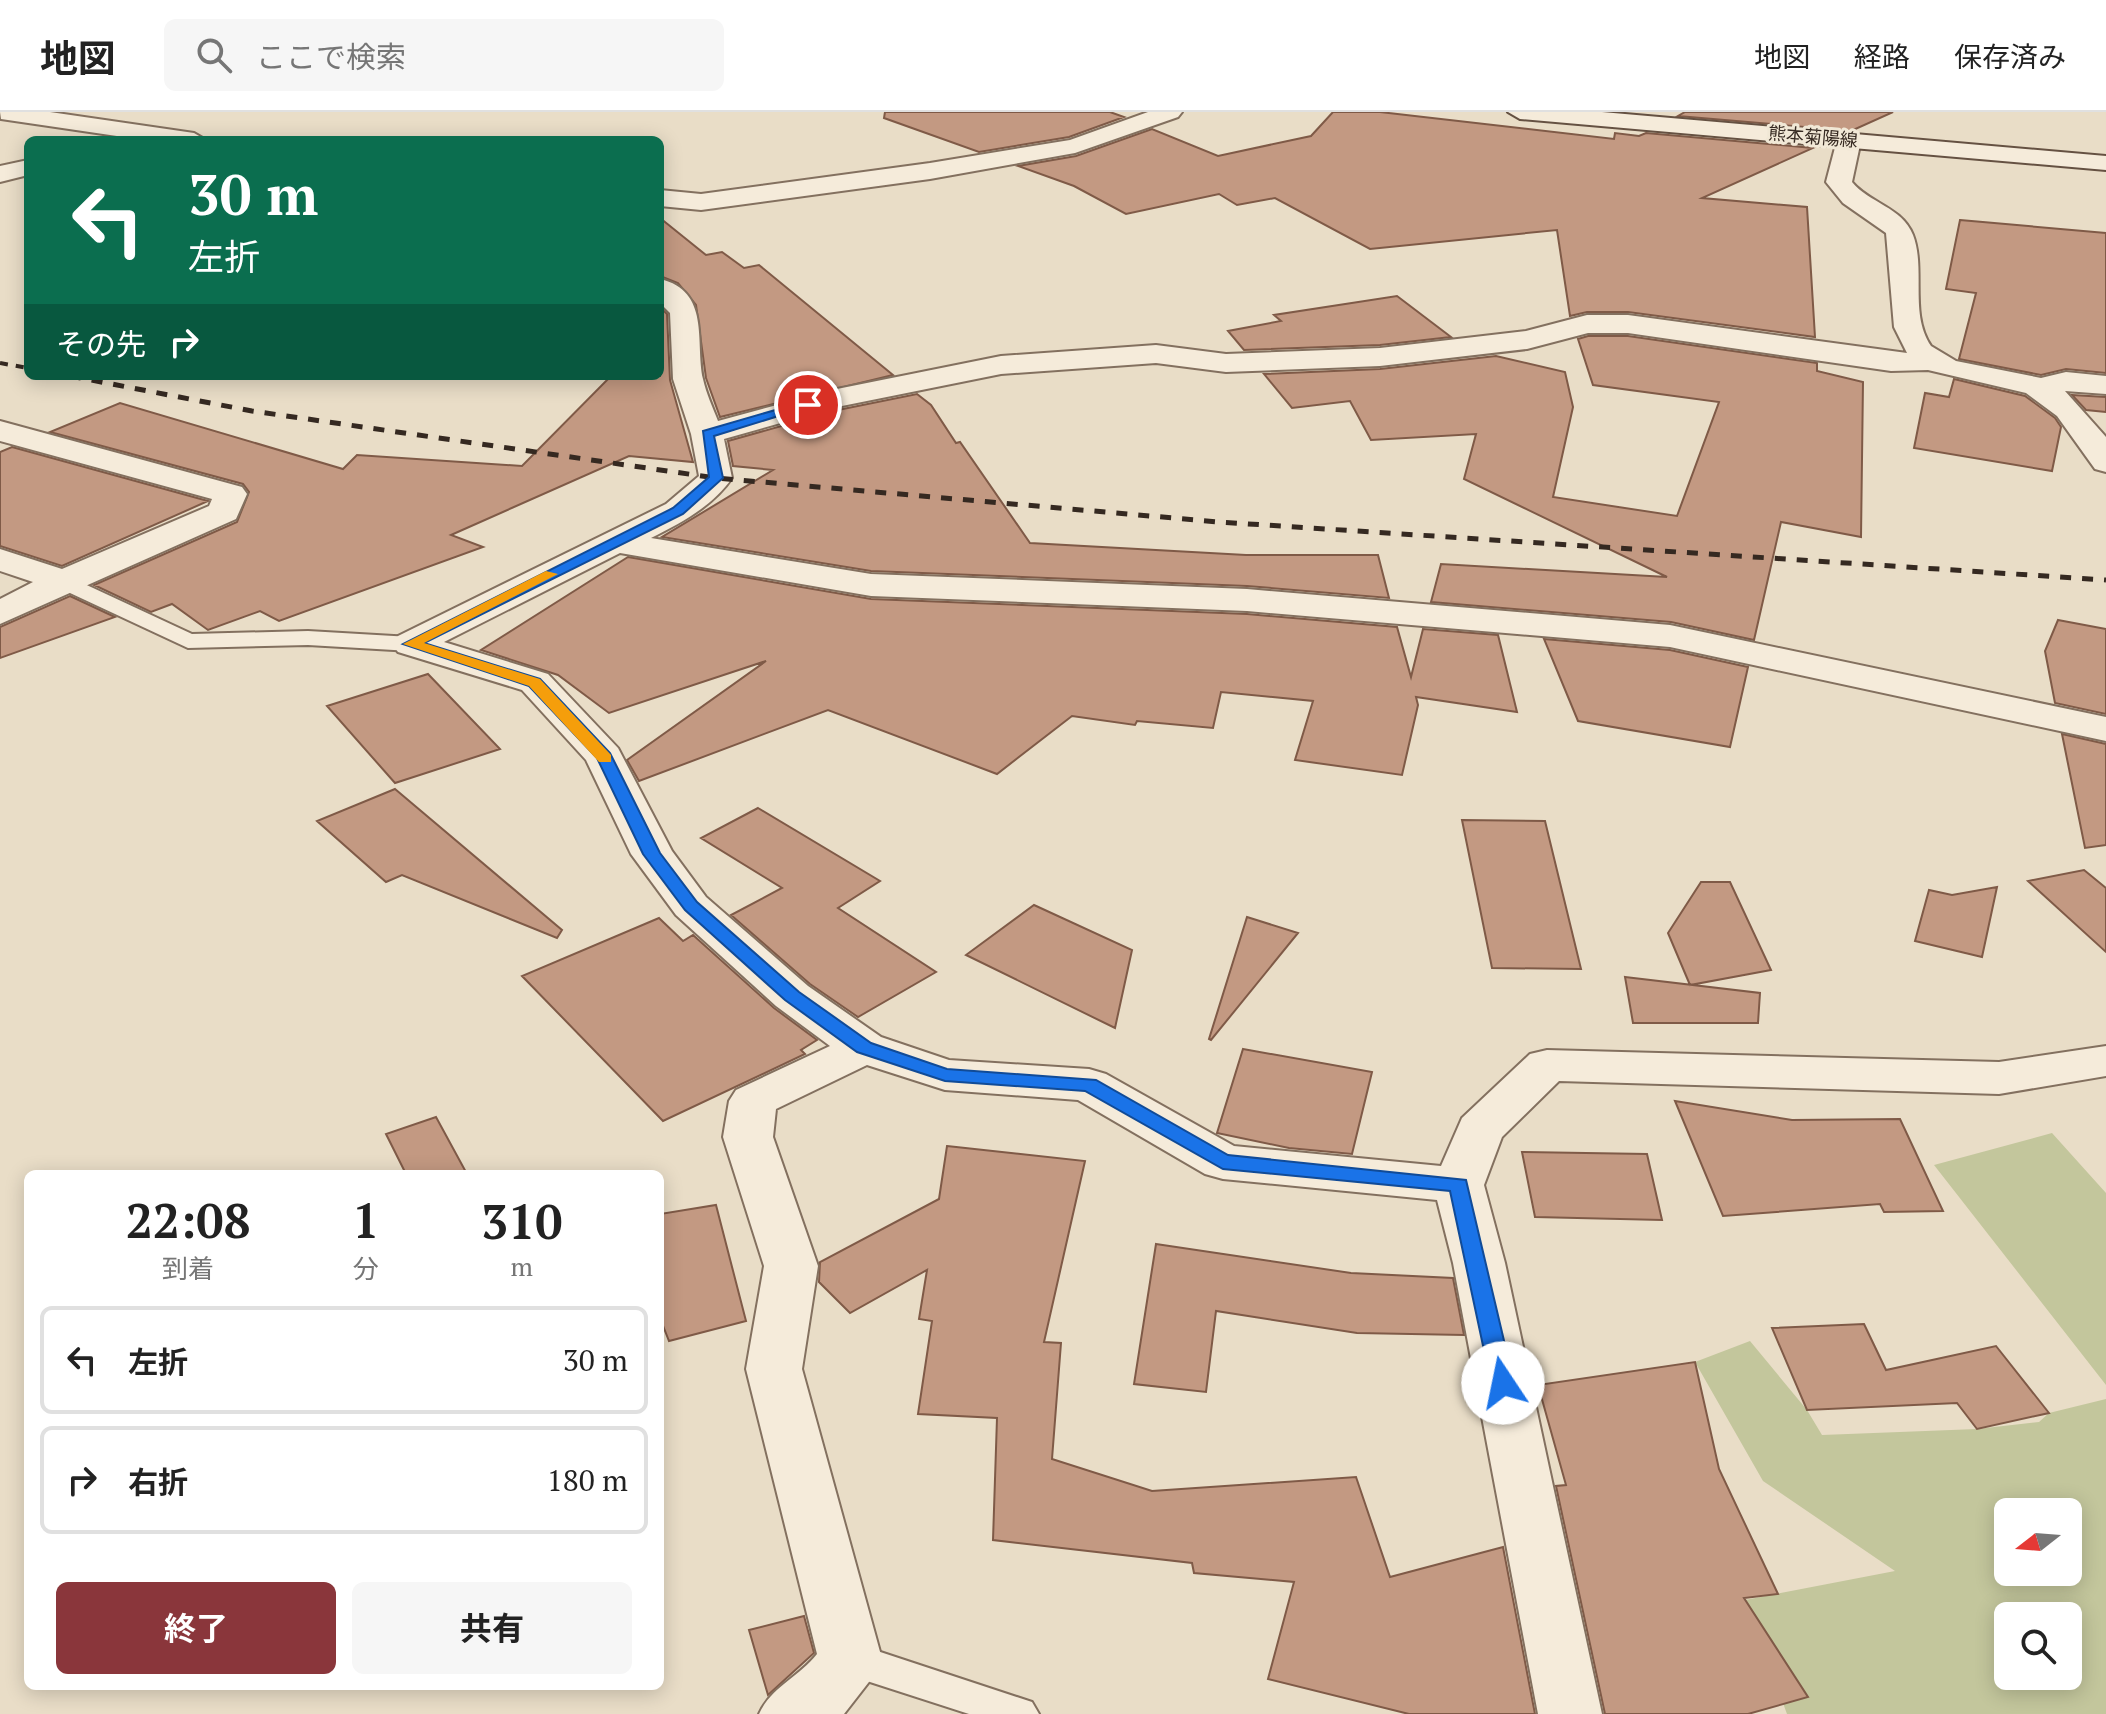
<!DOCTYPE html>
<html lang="ja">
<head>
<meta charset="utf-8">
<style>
  :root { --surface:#fff; --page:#f6f6f6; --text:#222; --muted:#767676; --line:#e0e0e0; --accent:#8a363b }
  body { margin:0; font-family:"PT Serif","Noto Sans JP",serif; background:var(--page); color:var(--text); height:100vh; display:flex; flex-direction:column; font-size:30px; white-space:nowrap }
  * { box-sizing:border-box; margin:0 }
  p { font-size:26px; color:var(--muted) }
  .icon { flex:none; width:44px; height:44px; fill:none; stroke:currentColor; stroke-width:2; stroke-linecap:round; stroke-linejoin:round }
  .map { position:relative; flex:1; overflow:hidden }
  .sheet { position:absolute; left:24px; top:1058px; width:640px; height:520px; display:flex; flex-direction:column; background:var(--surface); border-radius:12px; box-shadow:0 4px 20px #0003 }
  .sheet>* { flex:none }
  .hud { position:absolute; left:24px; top:24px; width:640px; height:244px; border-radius:12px; box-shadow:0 4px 20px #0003; background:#0b6e4f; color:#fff; overflow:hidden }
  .needle { width:52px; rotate:253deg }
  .fabs { position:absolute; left:1994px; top:1386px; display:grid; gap:16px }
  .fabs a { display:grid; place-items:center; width:88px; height:88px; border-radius:12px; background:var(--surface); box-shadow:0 4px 20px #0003; font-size:40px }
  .pin { position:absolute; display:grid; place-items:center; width:68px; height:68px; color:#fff; margin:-34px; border:4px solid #fff; border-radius:50%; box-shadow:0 2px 8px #0007 }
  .me { position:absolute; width:88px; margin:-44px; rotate:349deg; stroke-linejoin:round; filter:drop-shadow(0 0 6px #0008) }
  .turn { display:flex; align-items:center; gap:28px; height:168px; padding:0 32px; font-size:36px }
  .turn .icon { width:104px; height:104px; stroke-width:2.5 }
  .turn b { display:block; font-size:56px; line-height:68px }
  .then { display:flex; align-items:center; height:76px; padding:0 32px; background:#0003; gap:16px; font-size:30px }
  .eta { display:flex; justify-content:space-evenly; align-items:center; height:136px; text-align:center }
  .eta b { font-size:48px; font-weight:700; line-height:56px }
  .button { display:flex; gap:16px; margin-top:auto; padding:16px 32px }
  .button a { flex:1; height:92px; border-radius:12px; background:var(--accent); color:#fff; font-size:32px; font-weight:700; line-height:92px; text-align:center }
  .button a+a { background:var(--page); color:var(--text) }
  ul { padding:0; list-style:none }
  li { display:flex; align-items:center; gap:24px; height:108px; margin:0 16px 12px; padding:0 16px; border:4px solid var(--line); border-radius:12px }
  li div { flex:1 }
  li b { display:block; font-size:30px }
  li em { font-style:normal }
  header { display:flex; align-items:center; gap:48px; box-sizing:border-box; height:112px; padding:0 40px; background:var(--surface); border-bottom:2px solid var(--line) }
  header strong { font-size:38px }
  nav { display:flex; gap:44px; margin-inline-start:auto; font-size:28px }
  .search { width:560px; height:72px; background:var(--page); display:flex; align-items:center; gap:20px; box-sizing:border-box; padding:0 28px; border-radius:12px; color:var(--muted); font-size:30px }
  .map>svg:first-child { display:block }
  .green { fill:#c3c69c; fill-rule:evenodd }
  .building { fill:#c39982; stroke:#7f5a47; stroke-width:2 }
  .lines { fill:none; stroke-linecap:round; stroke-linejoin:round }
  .lane-casing { stroke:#83705f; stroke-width:4 }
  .street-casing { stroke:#83705f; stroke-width:4 }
  .secondary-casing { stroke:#655142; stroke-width:4 }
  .lane { fill:#f5ebda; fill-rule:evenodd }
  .street { fill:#f5ebda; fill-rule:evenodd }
  .secondary { fill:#f5ebda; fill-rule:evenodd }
  .rail-far1 { stroke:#352921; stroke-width:4; stroke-dasharray:8 8; stroke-linecap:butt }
  .rail { stroke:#352921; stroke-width:5; stroke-dasharray:11 11; stroke-linecap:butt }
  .route { fill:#1a73e8; stroke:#114b97; stroke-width:2 }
  .slow { fill:#f59e0b }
  .labels { text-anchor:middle; stroke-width:6; stroke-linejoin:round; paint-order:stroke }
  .far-street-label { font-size:18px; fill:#352921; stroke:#f1e8d6 }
</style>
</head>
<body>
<header>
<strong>地図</strong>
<div class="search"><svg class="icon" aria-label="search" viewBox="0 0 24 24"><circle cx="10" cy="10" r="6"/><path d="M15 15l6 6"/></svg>ここで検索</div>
<nav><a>地図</a><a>経路</a><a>保存済み</a></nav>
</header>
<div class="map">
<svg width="2106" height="1602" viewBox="0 0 2106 1602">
  <rect width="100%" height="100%" fill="#e9ddc7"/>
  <!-- green -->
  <path class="green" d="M 2052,1021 L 2106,1081 L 2106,1273 L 1934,1053 Z
    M 1750,1229 L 1807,1298 L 1822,1323 L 1977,1317 L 2039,1310 L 2049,1301 L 2106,1287 L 2106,1602 L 1787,1602 L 1745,1488 L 1895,1459 L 1763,1369 L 1695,1250 ZM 2008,1400 L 2068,1400 L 2068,1460 L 2008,1460 ZM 2008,1504 L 2068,1504 L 2068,1564 L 2008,1564 Z"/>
  <!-- building -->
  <path class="building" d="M 885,0 L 1110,0 L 1124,5 L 1069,25 L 979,40 L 884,6 Z
    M 1333,0 L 1380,0 L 1614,27 L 1615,21 L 1639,24 L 1646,21 L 1813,36 L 1702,86 L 1807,95 L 1815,225 L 1628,200 L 1587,200 L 1570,204 L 1557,118 L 1370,137 L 1275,86 L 1237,93 L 1219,82 L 1126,102 L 1074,74 L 1018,54 L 1076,44 L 1152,17 L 1218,44 L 1311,24 Z
    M 1685,0 L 1893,0 L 1851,19 L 1678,4 Z
    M 660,106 L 706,143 L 722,140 L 744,156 L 759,153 L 893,263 L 720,305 L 706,266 L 696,193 L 678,171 L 660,164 Z
    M 1960,108 L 2106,121 L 2106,261 L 2066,257 L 2041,263 L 1959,247 L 1976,181 L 1946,177 Z
    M 1397,184 L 1451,225 L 1380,233 L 1244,238 L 1228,219 L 1281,209 L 1274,203 Z
    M 660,195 L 667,202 L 670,268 L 693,350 L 629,344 L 451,423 L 483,435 L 279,509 L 260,499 L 208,518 L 172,492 L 151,500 L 94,473 L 237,410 L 249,380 L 243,372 L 50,320 L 120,291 L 343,357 L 357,343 L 522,354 L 611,264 L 660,264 Z
    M 1588,224 L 1628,224 L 1817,251 L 1817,259 L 1863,270 L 1861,425 L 1781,410 L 1754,528 L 1671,510 L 1431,490 L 1441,452 L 1667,465 L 1464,367 L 1476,322 L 1371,328 L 1350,289 L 1292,296 L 1264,262 L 1380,257 L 1496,244 L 1565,260 L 1573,295 L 1553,385 L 1677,404 L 1719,290 L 1593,273 L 1578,227 Z
    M 1954,267 L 2025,284 L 2055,306 L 2061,315 L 2052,359 L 1914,336 L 1925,281 L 1949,285 Z
    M 917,282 L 931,293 L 956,331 L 960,330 L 1030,431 L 1246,443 L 1378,443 L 1389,486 L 1247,474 L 871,459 L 662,425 L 773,358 L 733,354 L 728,329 L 838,298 Z
    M 2072,283 L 2106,285 L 2106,300 L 2086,298 Z
    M 12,335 L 208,389 L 62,454 L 0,434 L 0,340 Z
    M 628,445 L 871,487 L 1247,502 L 1397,515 L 1411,565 L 1423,517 L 1498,523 L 1517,600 L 1416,585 L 1418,593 L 1402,663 L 1295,648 L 1313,589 L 1221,580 L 1213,616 L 1137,609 L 1135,613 L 1072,604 L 997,662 L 828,598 L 639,669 L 627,648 L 766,549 L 609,601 L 558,563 L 481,538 Z
    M 70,484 L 115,505 L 0,546 L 0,515 Z
    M 2058,508 L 2106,517 L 2106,602 L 2055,591 L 2045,539 Z
    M 1544,527 L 1670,538 L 1748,555 L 1730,635 L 1578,609 Z
    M 428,562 L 500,637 L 395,671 L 327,594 Z
    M 2062,622 L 2106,632 L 2106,733 L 2085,736 Z
    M 395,677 L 562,818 L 557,826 L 402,763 L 386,770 L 317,709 Z
    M 758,696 L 880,769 L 838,796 L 936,860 L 858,905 L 810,872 L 731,803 L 782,776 L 701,726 Z
    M 1462,708 L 1545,709 L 1581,857 L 1492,856 Z
    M 2084,758 L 2106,776 L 2106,840 L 2028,769 Z
    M 1701,770 L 1730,770 L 1771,858 L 1690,873 L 1668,821 Z
    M 1997,775 L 1982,845 L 1915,829 L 1929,778 L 1952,783 Z
    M 1034,793 L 1132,838 L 1115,916 L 966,843 Z
    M 1247,805 L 1298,821 L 1211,928 L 1209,927 Z
    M 659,806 L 683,829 L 693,823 L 774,896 L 817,928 L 801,938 L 805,942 L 663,1009 L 522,864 Z
    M 1625,865 L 1760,881 L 1758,911 L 1633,911 Z
    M 1243,937 L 1372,960 L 1352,1042 L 1289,1036 L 1217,1021 Z
    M 1675,989 L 1792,1008 L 1900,1007 L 1943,1099 L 1884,1100 L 1880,1092 L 1723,1104 Z
    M 436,1005 L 467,1062 L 406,1062 L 386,1022 Z
    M 947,1034 L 1085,1049 L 1044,1230 L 1061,1231 L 1052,1347 L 1152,1379 L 1356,1365 L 1390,1465 L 1503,1435 L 1535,1602 L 1409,1602 L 1268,1567 L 1294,1470 L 1194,1461 L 1192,1451 L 993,1428 L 997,1306 L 918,1302 L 932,1209 L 919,1207 L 927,1158 L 850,1201 L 819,1170 L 820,1150 L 939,1087 Z
    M 1522,1040 L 1647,1042 L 1662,1108 L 1535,1105 Z
    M 716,1093 L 746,1209 L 669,1229 L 660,1206 L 660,1102 Z
    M 1156,1132 L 1351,1161 L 1453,1166 L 1464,1223 L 1357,1221 L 1216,1199 L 1206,1280 L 1134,1272 Z
    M 1864,1212 L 1886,1258 L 1996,1234 L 2049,1301 L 1977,1317 L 1957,1291 L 1807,1298 L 1772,1216 Z
    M 1695,1250 L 1719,1357 L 1778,1482 L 1744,1486 L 1808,1585 L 1748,1602 L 1605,1602 L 1556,1374 L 1566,1373 L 1538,1273 Z
    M 804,1504 L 814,1541 L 768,1583 L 749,1518 Z"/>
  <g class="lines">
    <!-- lane casing -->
    <g class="lane-casing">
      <path id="lane" d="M 63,462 L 192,522 L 308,519 L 411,525 L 423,532 L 411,539 L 308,533 L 188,536 L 55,474 L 52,469 L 55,464 Z
        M 850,1530 L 1032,1590 L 1039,1602 L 969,1602 L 836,1559 L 830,1547 L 836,1535 Z"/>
    </g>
    <!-- street casing -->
    <g class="street-casing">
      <path id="street" d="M 0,0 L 50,0 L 194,21 L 206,28 L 144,28 L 1,7 Z
        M 1148,0 L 1182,0 L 1178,5 L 1075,41 L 930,67 L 701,98 L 660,94 L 660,78 L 701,82 L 930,51 L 1070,28 Z
        M 1849,21 L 1861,28 L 1852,70 C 1869,91 1902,95 1913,123 C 1926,157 1909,202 1931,234 L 1956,249 L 2041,266 L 2066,260 L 2106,264 L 2106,282 L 2065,279 L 2106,325 L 2106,360 L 2095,357 L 2057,304 L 2026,281 L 1928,258 L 1891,259 L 1628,221 L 1588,221 L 1527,237 L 1380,254 L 1226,260 L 1156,251 L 1001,262 L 837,295 L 724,327 L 732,366 C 713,394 681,411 651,426 L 871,462 L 1247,477 L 1670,513 L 2106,605 L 2106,629 L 1670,535 L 1247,499 L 871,484 L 620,441 L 444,530 L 548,562 L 618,636 L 672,739 L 706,785 L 808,874 L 881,925 L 949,948 L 1089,957 L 1106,962 L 1234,1034 L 1441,1054 L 1462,1006 L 1530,942 L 1547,938 L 1999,950 L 2106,934 L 2106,964 L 1999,982 L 1559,969 L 1502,1025 L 1484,1073 L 1505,1151 L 1602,1602 L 1538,1602 L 1453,1151 L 1437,1088 L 1223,1067 L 1205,1062 L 1078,988 L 945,978 L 867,953 L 776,997 L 773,1025 L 818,1154 L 802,1257 L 882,1547 L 872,1566 L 844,1602 L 759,1602 C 772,1574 798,1566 817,1542 L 746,1257 L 764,1154 L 723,1025 L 729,989 L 736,978 L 830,934 L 776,894 L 676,803 L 631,742 L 586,648 L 522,578 L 398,540 L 392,532 L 398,524 L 666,392 L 699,364 L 691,322 L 673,267 L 670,201 L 660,191 L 660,167 C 711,179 695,230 703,267 C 706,281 713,296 718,309 L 832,278 L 1001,244 L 1156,233 L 1226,242 L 1380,236 L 1526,219 L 1587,203 L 1628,203 L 1907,241 L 1894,215 L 1886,121 L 1843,91 L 1826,70 L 1837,28 Z
        M 28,48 L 28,63 L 0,70 L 0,54 Z
        M 0,309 L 242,375 L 247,382 L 236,407 L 0,512 L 0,487 L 33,470 L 0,459 L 0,437 L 62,457 L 209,394 L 212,387 L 0,329 Z"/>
    </g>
    <!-- secondary casing -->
    <g class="secondary-casing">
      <path id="secondary" d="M 1508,0 L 1602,0 L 2106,44 L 2106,58 L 1520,7 Z"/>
    </g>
    <!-- lane -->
    <use href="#lane" class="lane"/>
    <!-- street -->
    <use href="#street" class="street"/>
    <!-- secondary -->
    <use href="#secondary" class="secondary"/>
    <!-- rail-far1 -->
    <path class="rail-far1" d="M 0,251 L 28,256
      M 70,264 L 75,265"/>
    <!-- rail -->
    <path class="rail" d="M 70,264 L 252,299 L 716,366 L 1219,410 L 2106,468"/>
  </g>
  <!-- route -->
  <path class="route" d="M 803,290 L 814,293 L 714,324 L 723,366 L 683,402 L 424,531 L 540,567 L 610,641 L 660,741 L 697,790 L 799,880 L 871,931 L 947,957 L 1096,968 L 1228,1043 L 1466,1068 L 1514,1271 L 1511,1277 L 1495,1277 L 1491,1271 L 1450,1079 L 1223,1057 L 1085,979 L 945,969 L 857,940 L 785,888 L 685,798 L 643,742 L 597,646 L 529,574 L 403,532 L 673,396 L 709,365 L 703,319 Z"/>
  <!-- slow -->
  <path class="slow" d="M 546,459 L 558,462 L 424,531 L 540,567 L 611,643 L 611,650 L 599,650 L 529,574 L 403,532 Z"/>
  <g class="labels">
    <!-- far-street labels -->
    <g class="far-street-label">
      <text transform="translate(1813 25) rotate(5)" y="6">熊本菊陽線</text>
    </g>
  </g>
</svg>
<div class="fabs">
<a><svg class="needle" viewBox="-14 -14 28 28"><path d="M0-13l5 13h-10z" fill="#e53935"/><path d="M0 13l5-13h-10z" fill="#767676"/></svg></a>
<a><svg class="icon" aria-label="search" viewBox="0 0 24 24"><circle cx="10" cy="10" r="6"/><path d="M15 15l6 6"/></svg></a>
</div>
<div class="pin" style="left:808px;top:293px;background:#d93025"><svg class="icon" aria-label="arrive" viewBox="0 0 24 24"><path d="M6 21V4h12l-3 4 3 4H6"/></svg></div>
<svg class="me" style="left:1503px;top:1271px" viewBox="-20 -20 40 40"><circle r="19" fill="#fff"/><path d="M0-13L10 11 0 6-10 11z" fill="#1a73e8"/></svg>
<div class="hud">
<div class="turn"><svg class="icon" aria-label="left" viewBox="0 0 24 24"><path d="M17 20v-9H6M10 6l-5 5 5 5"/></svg><div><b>30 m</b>左折</div></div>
<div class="then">その先<svg class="icon" aria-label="right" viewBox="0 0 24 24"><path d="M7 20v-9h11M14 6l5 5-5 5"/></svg></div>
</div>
<section class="sheet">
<div class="eta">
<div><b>22:08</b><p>到着</p></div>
<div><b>1</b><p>分</p></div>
<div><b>310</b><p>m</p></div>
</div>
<ul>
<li><svg class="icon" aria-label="left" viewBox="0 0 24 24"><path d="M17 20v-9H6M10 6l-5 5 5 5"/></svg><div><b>左折</b></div><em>30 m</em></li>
<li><svg class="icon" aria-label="right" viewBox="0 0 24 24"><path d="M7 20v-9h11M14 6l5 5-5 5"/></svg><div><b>右折</b></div><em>180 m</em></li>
</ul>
<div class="button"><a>終了</a><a>共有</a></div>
</section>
</div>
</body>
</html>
